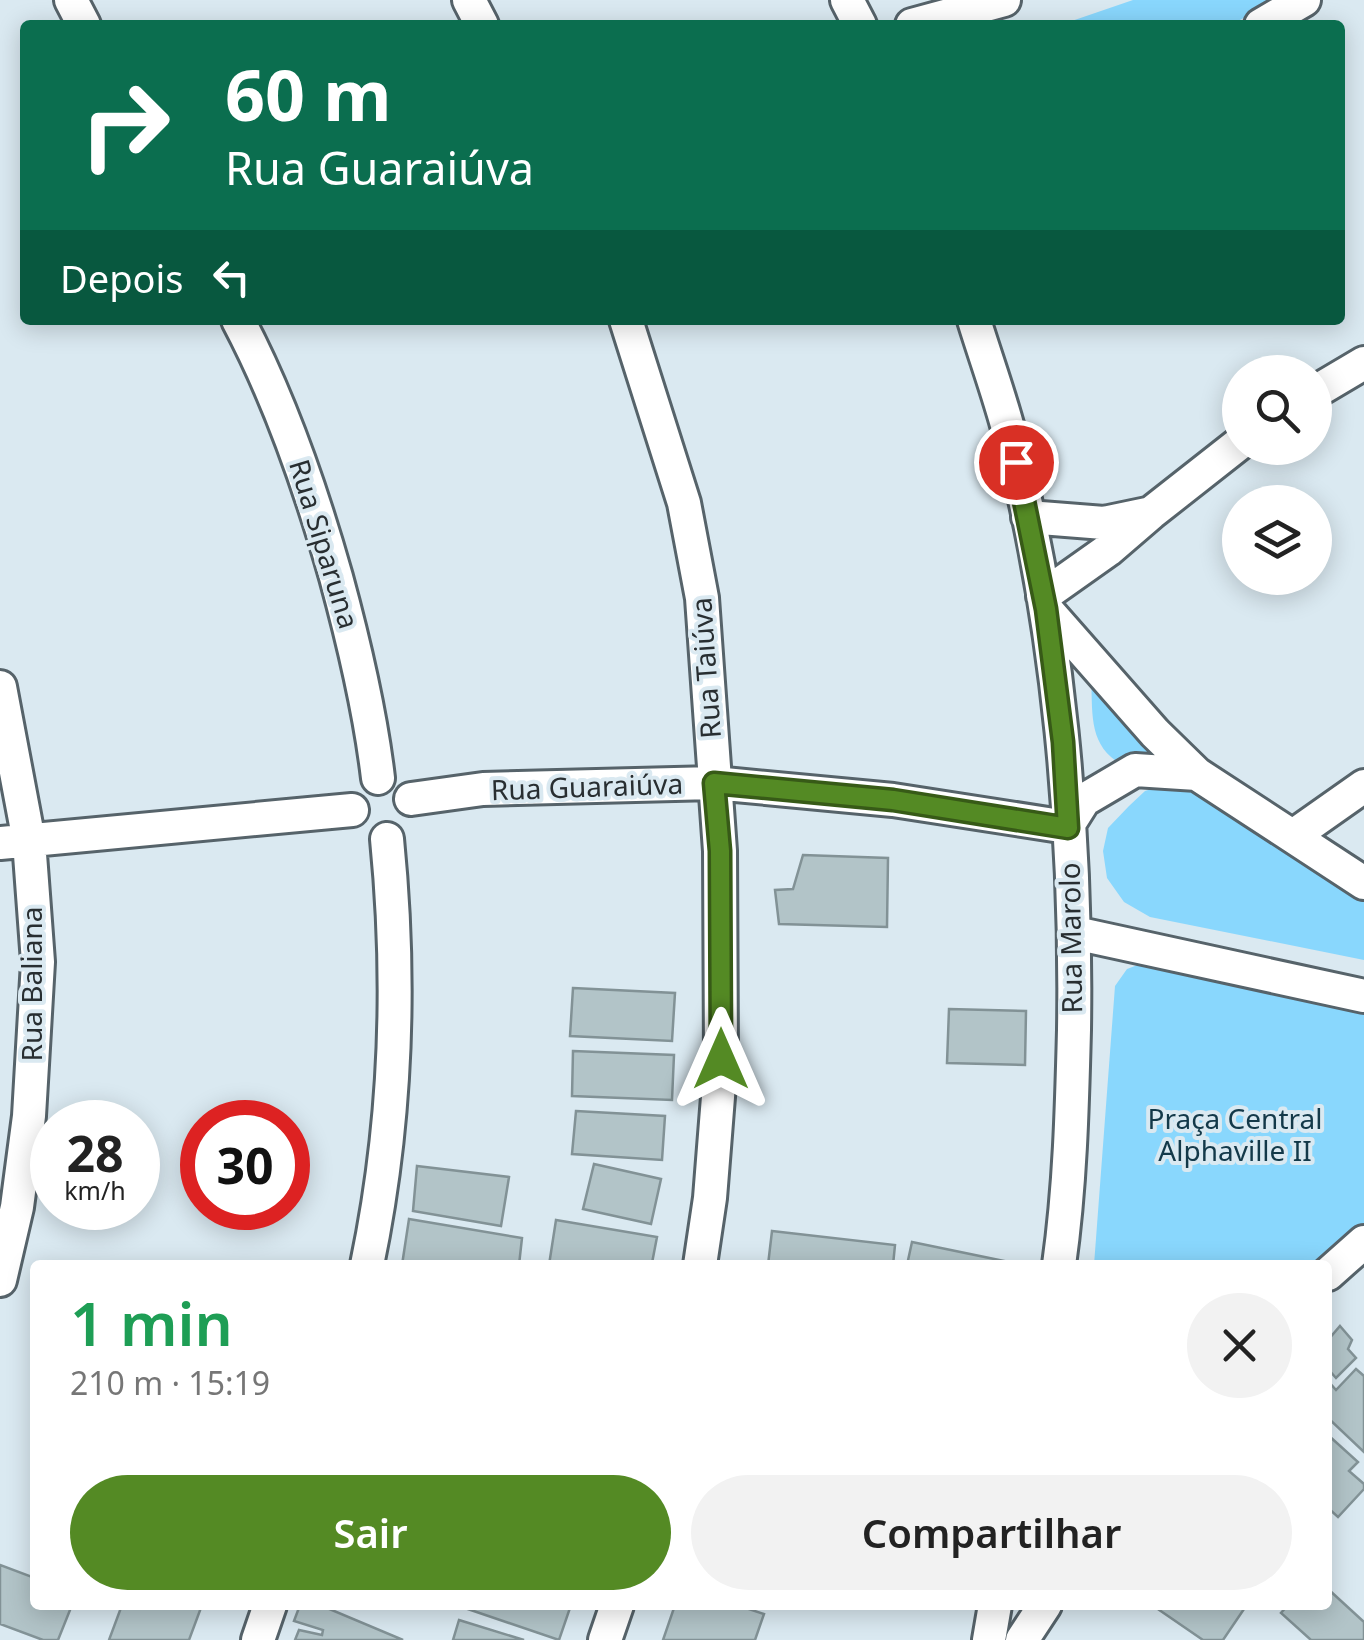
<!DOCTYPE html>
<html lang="pt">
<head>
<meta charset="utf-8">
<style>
  :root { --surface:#fff; --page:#f2f2f2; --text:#222; --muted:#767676; --accent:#548a24 }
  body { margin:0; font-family:"Noto Sans",sans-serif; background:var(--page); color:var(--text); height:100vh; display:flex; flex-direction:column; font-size:38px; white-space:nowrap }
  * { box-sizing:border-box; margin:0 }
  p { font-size:32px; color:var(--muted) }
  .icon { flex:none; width:55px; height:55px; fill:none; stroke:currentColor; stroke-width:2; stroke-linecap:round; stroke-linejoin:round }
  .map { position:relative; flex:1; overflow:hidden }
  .panel { position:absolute; left:30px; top:1260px; width:1302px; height:350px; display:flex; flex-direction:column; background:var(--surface); border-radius:10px; box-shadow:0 5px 25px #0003 }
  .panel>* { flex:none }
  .banner { position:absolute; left:20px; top:20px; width:1325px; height:305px; border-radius:10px; box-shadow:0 5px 25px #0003; background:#0b6e4f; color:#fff; overflow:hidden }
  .tools { position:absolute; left:1222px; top:355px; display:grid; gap:20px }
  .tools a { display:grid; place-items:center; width:110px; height:110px; border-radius:50%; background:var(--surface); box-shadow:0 5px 25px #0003; font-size:50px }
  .speed { position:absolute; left:30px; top:1100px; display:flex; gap:20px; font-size:50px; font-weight:700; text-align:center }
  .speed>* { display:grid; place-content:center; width:130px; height:130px; border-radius:50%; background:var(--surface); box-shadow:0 5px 25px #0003; line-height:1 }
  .speed small { font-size:25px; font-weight:400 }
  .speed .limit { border:15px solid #d22; background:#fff; color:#111 }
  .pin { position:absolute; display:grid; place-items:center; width:85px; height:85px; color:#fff; margin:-42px; border:5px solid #fff; border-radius:50%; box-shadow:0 2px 10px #0007 }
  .me { position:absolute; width:110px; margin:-55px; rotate:0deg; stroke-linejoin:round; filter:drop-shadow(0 0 8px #0008) }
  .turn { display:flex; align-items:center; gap:35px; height:210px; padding:0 40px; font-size:45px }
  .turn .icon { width:130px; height:130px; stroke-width:2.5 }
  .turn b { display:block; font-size:70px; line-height:85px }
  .then { display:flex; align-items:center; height:95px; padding:0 40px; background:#0003; gap:20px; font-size:38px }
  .round { display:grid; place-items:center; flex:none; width:105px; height:105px; border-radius:52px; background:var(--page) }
  .headline { display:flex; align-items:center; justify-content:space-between; height:170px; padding:0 40px }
  h1 { font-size:60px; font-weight:600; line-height:75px; color:#1e9e55 }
  .cta { display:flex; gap:20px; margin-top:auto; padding:20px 40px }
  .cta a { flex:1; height:115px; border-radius:60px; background:var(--accent); color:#fff; font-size:40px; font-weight:600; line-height:115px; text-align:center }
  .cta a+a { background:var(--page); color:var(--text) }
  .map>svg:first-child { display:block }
  .green { fill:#89d7fd }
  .building { fill:#b2c4c8; stroke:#829296; stroke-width:2.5 }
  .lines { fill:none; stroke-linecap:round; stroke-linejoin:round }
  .minor-casing { stroke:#56636a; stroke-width:38 }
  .minor { stroke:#fff; stroke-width:32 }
  .route-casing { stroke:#375a17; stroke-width:25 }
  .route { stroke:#548a24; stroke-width:18 }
  .labels { text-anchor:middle; stroke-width:8; stroke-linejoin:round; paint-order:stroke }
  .street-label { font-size:28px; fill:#282e31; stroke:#dae9f1 }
  .park-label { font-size:28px; fill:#133949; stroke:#dae9f1 }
</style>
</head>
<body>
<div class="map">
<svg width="1364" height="1640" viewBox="0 0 1364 1640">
  <rect width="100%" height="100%" fill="#dae9f1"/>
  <!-- green -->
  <path class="green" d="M 1133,0 L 1276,0 L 1231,25 L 1060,25 Z
    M 1091,678 L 1153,749 L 1133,758 L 1116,761 C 1088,741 1093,710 1091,678 Z
    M 1177,781 L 1364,892 L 1364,960 L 1150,917 L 1124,902 L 1107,878 L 1103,851 L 1108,828 L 1129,806 L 1145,791 Z
    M 1151,960 L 1364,1005 L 1364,1226 L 1321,1265 L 1094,1265 L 1115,986 L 1127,969 Z"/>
  <!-- building -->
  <path class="building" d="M 803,855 L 888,858 L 887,927 L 779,924 L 775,890 L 793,889 Z
    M 573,988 L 675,993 L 672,1041 L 570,1036 Z
    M 949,1009 L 1026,1011 L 1025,1065 L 947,1063 Z
    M 573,1051 L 674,1055 L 672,1100 L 572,1096 Z
    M 576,1111 L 665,1116 L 662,1160 L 572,1154 Z
    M 594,1164 L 661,1179 L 651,1224 L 583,1209 Z
    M 417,1166 L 509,1177 L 501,1226 L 413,1211 Z
    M 409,1219 L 522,1238 L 519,1265 L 402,1265 Z
    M 556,1220 L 657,1237 L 652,1263 L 662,1265 L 549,1265 Z
    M 772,1231 L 895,1245 L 893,1265 L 768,1265 Z
    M 912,1242 L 1004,1261 L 1003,1265 L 907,1265 Z
    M 1340,1326 L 1352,1340 L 1348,1349 L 1356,1358 L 1336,1378 L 1328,1369 L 1328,1340 Z
    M 1356,1369 L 1364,1376 L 1364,1452 L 1328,1418 L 1328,1381 L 1336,1390 Z
    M 1328,1435 L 1358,1462 L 1349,1471 L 1364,1484 L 1364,1489 L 1338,1517 L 1328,1508 Z
    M 0,1565 L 35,1578 L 35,1605 L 72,1605 L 58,1640 L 43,1640 L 0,1624 Z
    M 1328,1589 L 1364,1622 L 1364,1640 L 1311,1640 L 1281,1613 L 1288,1605 L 1328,1605 Z
    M 122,1605 L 202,1605 L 189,1640 L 109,1640 Z
    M 300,1605 L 320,1605 L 403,1640 L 295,1640 L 299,1630 L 322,1635 L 323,1630 L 294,1621 Z
    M 456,1605 L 571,1605 L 559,1640 Z
    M 675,1605 L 737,1605 L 764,1614 L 755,1640 L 663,1640 Z
    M 1152,1605 L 1239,1605 L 1244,1609 L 1223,1640 L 1203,1640 Z
    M 459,1620 L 524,1640 L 453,1640 Z"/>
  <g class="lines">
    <!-- minor casing -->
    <g class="minor-casing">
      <path id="minor" d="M 71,0 L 84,25
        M 469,0 L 482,25
        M 847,0 L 860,25
        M 912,25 L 1004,0
        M 1261,25 L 1304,0
        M 238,320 C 281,401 311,489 336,577 C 354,643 370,710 378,778
        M 626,320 L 684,503 L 702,598 L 720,851 L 721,1059 L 710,1198 L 700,1265
        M 974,320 C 986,359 1000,397 1010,436 C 1059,627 1077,834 1074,1030 C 1072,1109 1070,1187 1059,1265
        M 1315,392 L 1364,363
        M 1028,517 L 1104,523 L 1147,514
        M 1043,596 L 1108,550 L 1151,513 L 1240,443
        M 1046,609 L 1155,733 L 1197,774
        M 0,687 L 29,841 L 38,962 L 29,1116 L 17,1207 L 0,1280
        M 411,799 L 483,789 L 714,783 L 893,800 L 1067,827 L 1084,800 L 1135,770 L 1197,774 L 1364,883
        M 1293,836 L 1364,786
        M 0,843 L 352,810
        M 1075,933 L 1364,996
        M 367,1265 C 396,1126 401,980 387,839
        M 1328,1274 L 1364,1242
        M 258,1640 L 270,1605
        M 605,1640 L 617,1605
        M 989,1640 L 995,1605
        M 1022,1640 L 1045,1605"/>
    </g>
    <!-- minor -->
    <use href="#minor" class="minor"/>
  </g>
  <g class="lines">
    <!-- route casing -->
    <g class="route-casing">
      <path id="route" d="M 721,1059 L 720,851 L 714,783 L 893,800 L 1068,828 L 1063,742 L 1046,609 L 1016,462"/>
    </g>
    <!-- route -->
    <use href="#route" class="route"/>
  </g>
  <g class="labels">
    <!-- street labels -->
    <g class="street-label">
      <text transform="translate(324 544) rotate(73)" y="10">Rua Siparuna</text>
      <text transform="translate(706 668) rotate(-94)" y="10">Rua Taiúva</text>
      <text transform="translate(587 787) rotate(-2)" y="10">Rua Guaraiúva</text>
      <text transform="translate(1071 938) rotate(-91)" y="10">Rua Marolo</text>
      <text transform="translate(32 984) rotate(-90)" y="10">Rua Baliana</text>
    </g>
    <!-- park labels -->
    <g class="park-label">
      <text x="1235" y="1129">Praça Central<tspan x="1235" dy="32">Alphaville II</tspan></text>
    </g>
  </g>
</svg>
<div class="tools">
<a><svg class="icon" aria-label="search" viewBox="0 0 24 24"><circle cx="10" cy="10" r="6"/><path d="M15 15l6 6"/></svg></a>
<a><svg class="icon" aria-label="layers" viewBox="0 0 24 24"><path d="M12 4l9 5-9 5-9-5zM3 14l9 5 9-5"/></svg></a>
</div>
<div class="speed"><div>28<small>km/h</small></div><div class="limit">30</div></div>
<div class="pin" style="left:1016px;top:462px;background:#d93025"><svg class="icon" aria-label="arrive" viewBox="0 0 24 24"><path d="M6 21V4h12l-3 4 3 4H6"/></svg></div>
<svg class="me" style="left:721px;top:1059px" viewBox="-20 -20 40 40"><path d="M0-17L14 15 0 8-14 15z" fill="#548a24" stroke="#fff" stroke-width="4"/></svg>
<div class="banner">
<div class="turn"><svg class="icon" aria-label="right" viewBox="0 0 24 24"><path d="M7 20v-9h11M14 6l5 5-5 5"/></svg><div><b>60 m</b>Rua Guaraiúva</div></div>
<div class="then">Depois<svg class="icon" aria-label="left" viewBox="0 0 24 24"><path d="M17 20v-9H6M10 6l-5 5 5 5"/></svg></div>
</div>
<section class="panel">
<div class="headline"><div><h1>1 min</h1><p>210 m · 15:19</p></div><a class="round"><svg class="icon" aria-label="close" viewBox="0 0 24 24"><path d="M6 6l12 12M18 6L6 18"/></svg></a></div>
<div class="cta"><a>Sair</a><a>Compartilhar</a></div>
</section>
</div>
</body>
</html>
